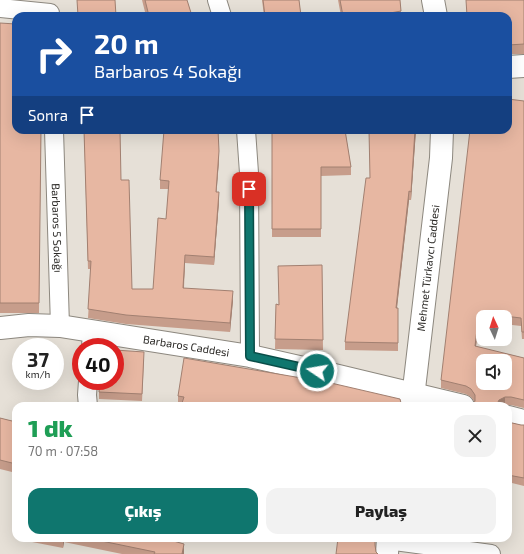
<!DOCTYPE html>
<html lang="tr">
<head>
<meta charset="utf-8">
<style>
  :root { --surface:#fff; --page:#f2f2f2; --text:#222; --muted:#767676; --accent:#0f766e }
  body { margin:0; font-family:"Exo 2",sans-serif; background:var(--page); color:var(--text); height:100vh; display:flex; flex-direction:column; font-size:15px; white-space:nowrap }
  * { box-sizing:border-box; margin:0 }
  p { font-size:13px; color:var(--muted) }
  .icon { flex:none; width:22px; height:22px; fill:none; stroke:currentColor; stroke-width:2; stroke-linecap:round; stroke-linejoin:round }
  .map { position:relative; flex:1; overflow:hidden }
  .side { position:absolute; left:12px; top:402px; width:500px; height:140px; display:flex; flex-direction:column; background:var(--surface); border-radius:12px; box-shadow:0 4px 16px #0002 }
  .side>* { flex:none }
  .guide { position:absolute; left:12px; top:12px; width:500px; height:122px; border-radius:12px; box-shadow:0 4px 16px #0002; background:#1a4fa0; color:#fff; overflow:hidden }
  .needle { width:26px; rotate:356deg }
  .tools { position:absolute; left:476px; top:310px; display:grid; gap:8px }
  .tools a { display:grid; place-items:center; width:36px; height:36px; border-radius:8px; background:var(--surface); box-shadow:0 4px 16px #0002; font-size:20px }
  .speed { position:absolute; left:12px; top:338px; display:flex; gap:8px; font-size:20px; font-weight:700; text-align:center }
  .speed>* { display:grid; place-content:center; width:52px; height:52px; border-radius:50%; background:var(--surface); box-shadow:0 4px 16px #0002; line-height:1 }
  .speed small { font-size:10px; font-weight:400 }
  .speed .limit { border:6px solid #d22; background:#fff; color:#111 }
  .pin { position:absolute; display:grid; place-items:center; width:34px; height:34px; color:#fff; margin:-17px; border-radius:8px; box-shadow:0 2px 6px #0006 }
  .me { position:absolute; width:44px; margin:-22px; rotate:282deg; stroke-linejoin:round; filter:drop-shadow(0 0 3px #0008) }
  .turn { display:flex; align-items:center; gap:14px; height:84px; padding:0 16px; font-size:18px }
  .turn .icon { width:52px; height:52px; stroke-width:2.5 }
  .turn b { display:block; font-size:28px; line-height:34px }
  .then { display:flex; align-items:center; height:38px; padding:0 16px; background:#0003; gap:8px; font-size:15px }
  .round { display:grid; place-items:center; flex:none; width:42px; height:42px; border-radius:12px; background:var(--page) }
  .headline { display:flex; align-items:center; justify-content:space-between; height:68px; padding:0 16px }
  h1 { font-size:24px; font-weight:800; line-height:30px; color:#1e9e55 }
  .cta { display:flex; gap:8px; margin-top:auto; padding:8px 16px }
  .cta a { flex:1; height:46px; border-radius:12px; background:var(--accent); color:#fff; font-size:16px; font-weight:800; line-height:46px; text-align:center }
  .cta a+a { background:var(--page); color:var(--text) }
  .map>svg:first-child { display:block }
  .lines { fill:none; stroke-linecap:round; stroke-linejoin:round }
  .street-casing { stroke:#8d887f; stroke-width:20 }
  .secondary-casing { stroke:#8d887f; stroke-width:24 }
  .street { stroke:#fff; stroke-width:18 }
  .secondary { stroke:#fff; stroke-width:22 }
  .wall { fill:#c79d8b }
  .shaded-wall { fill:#a28071 }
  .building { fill:#e7b7a2; stroke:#a28071; fill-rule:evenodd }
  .route-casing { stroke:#0a4d48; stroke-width:10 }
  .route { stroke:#0f766e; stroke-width:7 }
  .labels { text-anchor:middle; stroke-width:4; stroke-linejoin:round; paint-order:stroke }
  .street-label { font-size:11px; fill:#2a2825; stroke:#fff }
</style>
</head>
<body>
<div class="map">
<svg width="524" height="554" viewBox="0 0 524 554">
  <rect width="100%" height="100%" fill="#e6e0d7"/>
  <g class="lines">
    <!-- street casing -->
    <g class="street-casing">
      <g id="street">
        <path d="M 217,0 L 222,16"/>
        <path d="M 0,8 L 50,13"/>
        <path id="s1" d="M 54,130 L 60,326"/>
        <path d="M 246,130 L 249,173 L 250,356"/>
        <path d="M 91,347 L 92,332"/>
        <path d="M 88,381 L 87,395 L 88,406"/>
        <path d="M 387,540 L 491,554"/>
      </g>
    </g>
    <!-- secondary casing -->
    <g class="secondary-casing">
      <g id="secondary">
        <path d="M 433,0 L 436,16"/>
        <path d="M 508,67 L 524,66"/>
        <path id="s2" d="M 0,328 L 29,325 L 60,326 L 250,356 L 330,374 L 463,406"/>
        <path id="s3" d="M 412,406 L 441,158 L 442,130"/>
        <path d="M 508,417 L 524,421"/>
        <path d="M 387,554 L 388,538"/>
      </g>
    </g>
    <!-- street -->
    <use href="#street" class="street"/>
    <!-- secondary -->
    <use href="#secondary" class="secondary"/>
  </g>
  <!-- wall -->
  <path class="wall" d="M 142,0 L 187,0 L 192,16 L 146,16 Z
    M 262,0 L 299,0 L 301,16 L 264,16 Z
    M 338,0 L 400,0 L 401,11 L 401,16 L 341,16 Z
    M 524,0 L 524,54 L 508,54 L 508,16 Z
    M 0,23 L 41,130 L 39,313 L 0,313 Z
    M 524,101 L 524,339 L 522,339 L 521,326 L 505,324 L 505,317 L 483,317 L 483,322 L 479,321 L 476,347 L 524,358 L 524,408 L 511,405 L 505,405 L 503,406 L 472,406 L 475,402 L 471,397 L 466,394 L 441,388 L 441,380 Z
    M 84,130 L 121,180 L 132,289 L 153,289 L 166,219 L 169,189 L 160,189 L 160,180 L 219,160 L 216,192 L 219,201 L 214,265 L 185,263 L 184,288 L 233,300 L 230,332 L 126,324 L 88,318 L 91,269 L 88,269 Z
    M 272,130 L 345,130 L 351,167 L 351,175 L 321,176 L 321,237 L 272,237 Z
    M 416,130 L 411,200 L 409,200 L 397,308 L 398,308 L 398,351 L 345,350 L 345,342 L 370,178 Z
    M 322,265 L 323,350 L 275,349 L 276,304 L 279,305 Z
    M 144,359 L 142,401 L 99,399 L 99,392 Z
    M 331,383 L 181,404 L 178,404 L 178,396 Z
    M 0,418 L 16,422 L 16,473 L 0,469 Z
    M 508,422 L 521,425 L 524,425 L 524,486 L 508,482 Z
    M 27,538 L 163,538 L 184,553 L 184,554 L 122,554 L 64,542 L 63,548 L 27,541 Z"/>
  <!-- shaded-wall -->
  <path class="shaded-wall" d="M 415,130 L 416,130 L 411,200 L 411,192 Z
    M 219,151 L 219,160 L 216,200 L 216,192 Z
    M 409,191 L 409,200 L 396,316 L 396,308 Z
    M 219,192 L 219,201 L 214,265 L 214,257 Z
    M 185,255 L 185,263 L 183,296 L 183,288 Z
    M 233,291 L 233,300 L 230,332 L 230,323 Z
    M 479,313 L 479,321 L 475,354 L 475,346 Z
    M 505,397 L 505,405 L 503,406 L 496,406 L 499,400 Z
    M 63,538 L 64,538 L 64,542 L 63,548 Z
    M 184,544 L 184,554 L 182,554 Z"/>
  <!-- building -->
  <path class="building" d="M 77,0 L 115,0 L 116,16 L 78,16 Z
    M 145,0 L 187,0 L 192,16 L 149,16 Z
    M 263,0 L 299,0 L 301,16 L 265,16 Z
    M 340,0 L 400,0 L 401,11 L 374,16 L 343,16 Z
    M 466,0 L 524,0 L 524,44 L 508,45 L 508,16 L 467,16 Z
    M 0,23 L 16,24 L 16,130 L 41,130 L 39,303 L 0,303 Z
    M 508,99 L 524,101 L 524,332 L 522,332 L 521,318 L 479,313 L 475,346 L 524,358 L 524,400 L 511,397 L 505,397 L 499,400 L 496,406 L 472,406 L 475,401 L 475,395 L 471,389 L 466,386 L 441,380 L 470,130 L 508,130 ZM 483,361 L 505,361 L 505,383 L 483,383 Z
    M 84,130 L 120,130 L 121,180 L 129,180 L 132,289 L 153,289 L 158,218 L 166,219 L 169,181 L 160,180 L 164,130 L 218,130 L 219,151 L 216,192 L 219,192 L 214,257 L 185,255 L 183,288 L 233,291 L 230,323 L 126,315 L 88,309 L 91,261 L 88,261 Z
    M 272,130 L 345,130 L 351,167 L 321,167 L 321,229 L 272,229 Z
    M 369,130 L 415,130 L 411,192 L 409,191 L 396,308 L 398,308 L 398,343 L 345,342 L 366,178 L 370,178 Z
    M 322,265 L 323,340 L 275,339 L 276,304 L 279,305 L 278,266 Z
    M 115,350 L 144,352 L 142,394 L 99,392 L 100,381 L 115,381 Z
    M 184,358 L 331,383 L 400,399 L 401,403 L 403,406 L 181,406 L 184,397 L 178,396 Z
    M 0,418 L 16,422 L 16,464 L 0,460 Z
    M 508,422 L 521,425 L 524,425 L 524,478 L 508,475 Z
    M 87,538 L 163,538 L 184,544 L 182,554 L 183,554 L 154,554 L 155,552 Z
    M 338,538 L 375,538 L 375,545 L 376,552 L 378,554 L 336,554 Z"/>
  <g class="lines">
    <!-- route casing -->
    <g class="route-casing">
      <path id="route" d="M 249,189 L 250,356 L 317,371"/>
    </g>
    <!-- route -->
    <use href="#route" class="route"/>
  </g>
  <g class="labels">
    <!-- street labels -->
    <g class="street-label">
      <text dy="4" stroke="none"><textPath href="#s1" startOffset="98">Barbaros 5 Sokağı</textPath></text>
      <text dy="4" stroke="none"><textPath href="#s3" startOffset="139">Mehmet Türkavcı Caddesi</textPath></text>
      <text dy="4" stroke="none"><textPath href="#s2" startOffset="188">Barbaros Caddesi</textPath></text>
    </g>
  </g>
</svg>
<div class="tools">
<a><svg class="needle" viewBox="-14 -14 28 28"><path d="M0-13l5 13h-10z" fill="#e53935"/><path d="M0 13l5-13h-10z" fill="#767676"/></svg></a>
<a><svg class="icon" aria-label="sound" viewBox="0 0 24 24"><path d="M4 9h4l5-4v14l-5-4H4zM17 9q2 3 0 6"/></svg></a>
</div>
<div class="speed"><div>37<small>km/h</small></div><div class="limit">40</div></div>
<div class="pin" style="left:249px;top:189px;background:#d93025"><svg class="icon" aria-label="arrive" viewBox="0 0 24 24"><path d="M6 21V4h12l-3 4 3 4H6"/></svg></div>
<svg class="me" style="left:317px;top:371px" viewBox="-20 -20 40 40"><circle r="17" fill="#0f766e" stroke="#fff" stroke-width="3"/><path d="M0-11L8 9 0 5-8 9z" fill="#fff"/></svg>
<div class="guide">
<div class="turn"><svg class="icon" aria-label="right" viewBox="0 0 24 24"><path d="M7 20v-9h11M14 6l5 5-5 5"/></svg><div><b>20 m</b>Barbaros 4 Sokağı</div></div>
<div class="then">Sonra<svg class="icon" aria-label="arrive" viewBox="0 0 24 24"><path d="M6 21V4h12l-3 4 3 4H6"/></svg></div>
</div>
<section class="side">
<div class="headline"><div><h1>1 dk</h1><p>70 m · 07:58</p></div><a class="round"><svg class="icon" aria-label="close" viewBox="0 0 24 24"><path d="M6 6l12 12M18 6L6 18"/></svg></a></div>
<div class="cta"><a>Çıkış</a><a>Paylaş</a></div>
</section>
</div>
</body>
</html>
